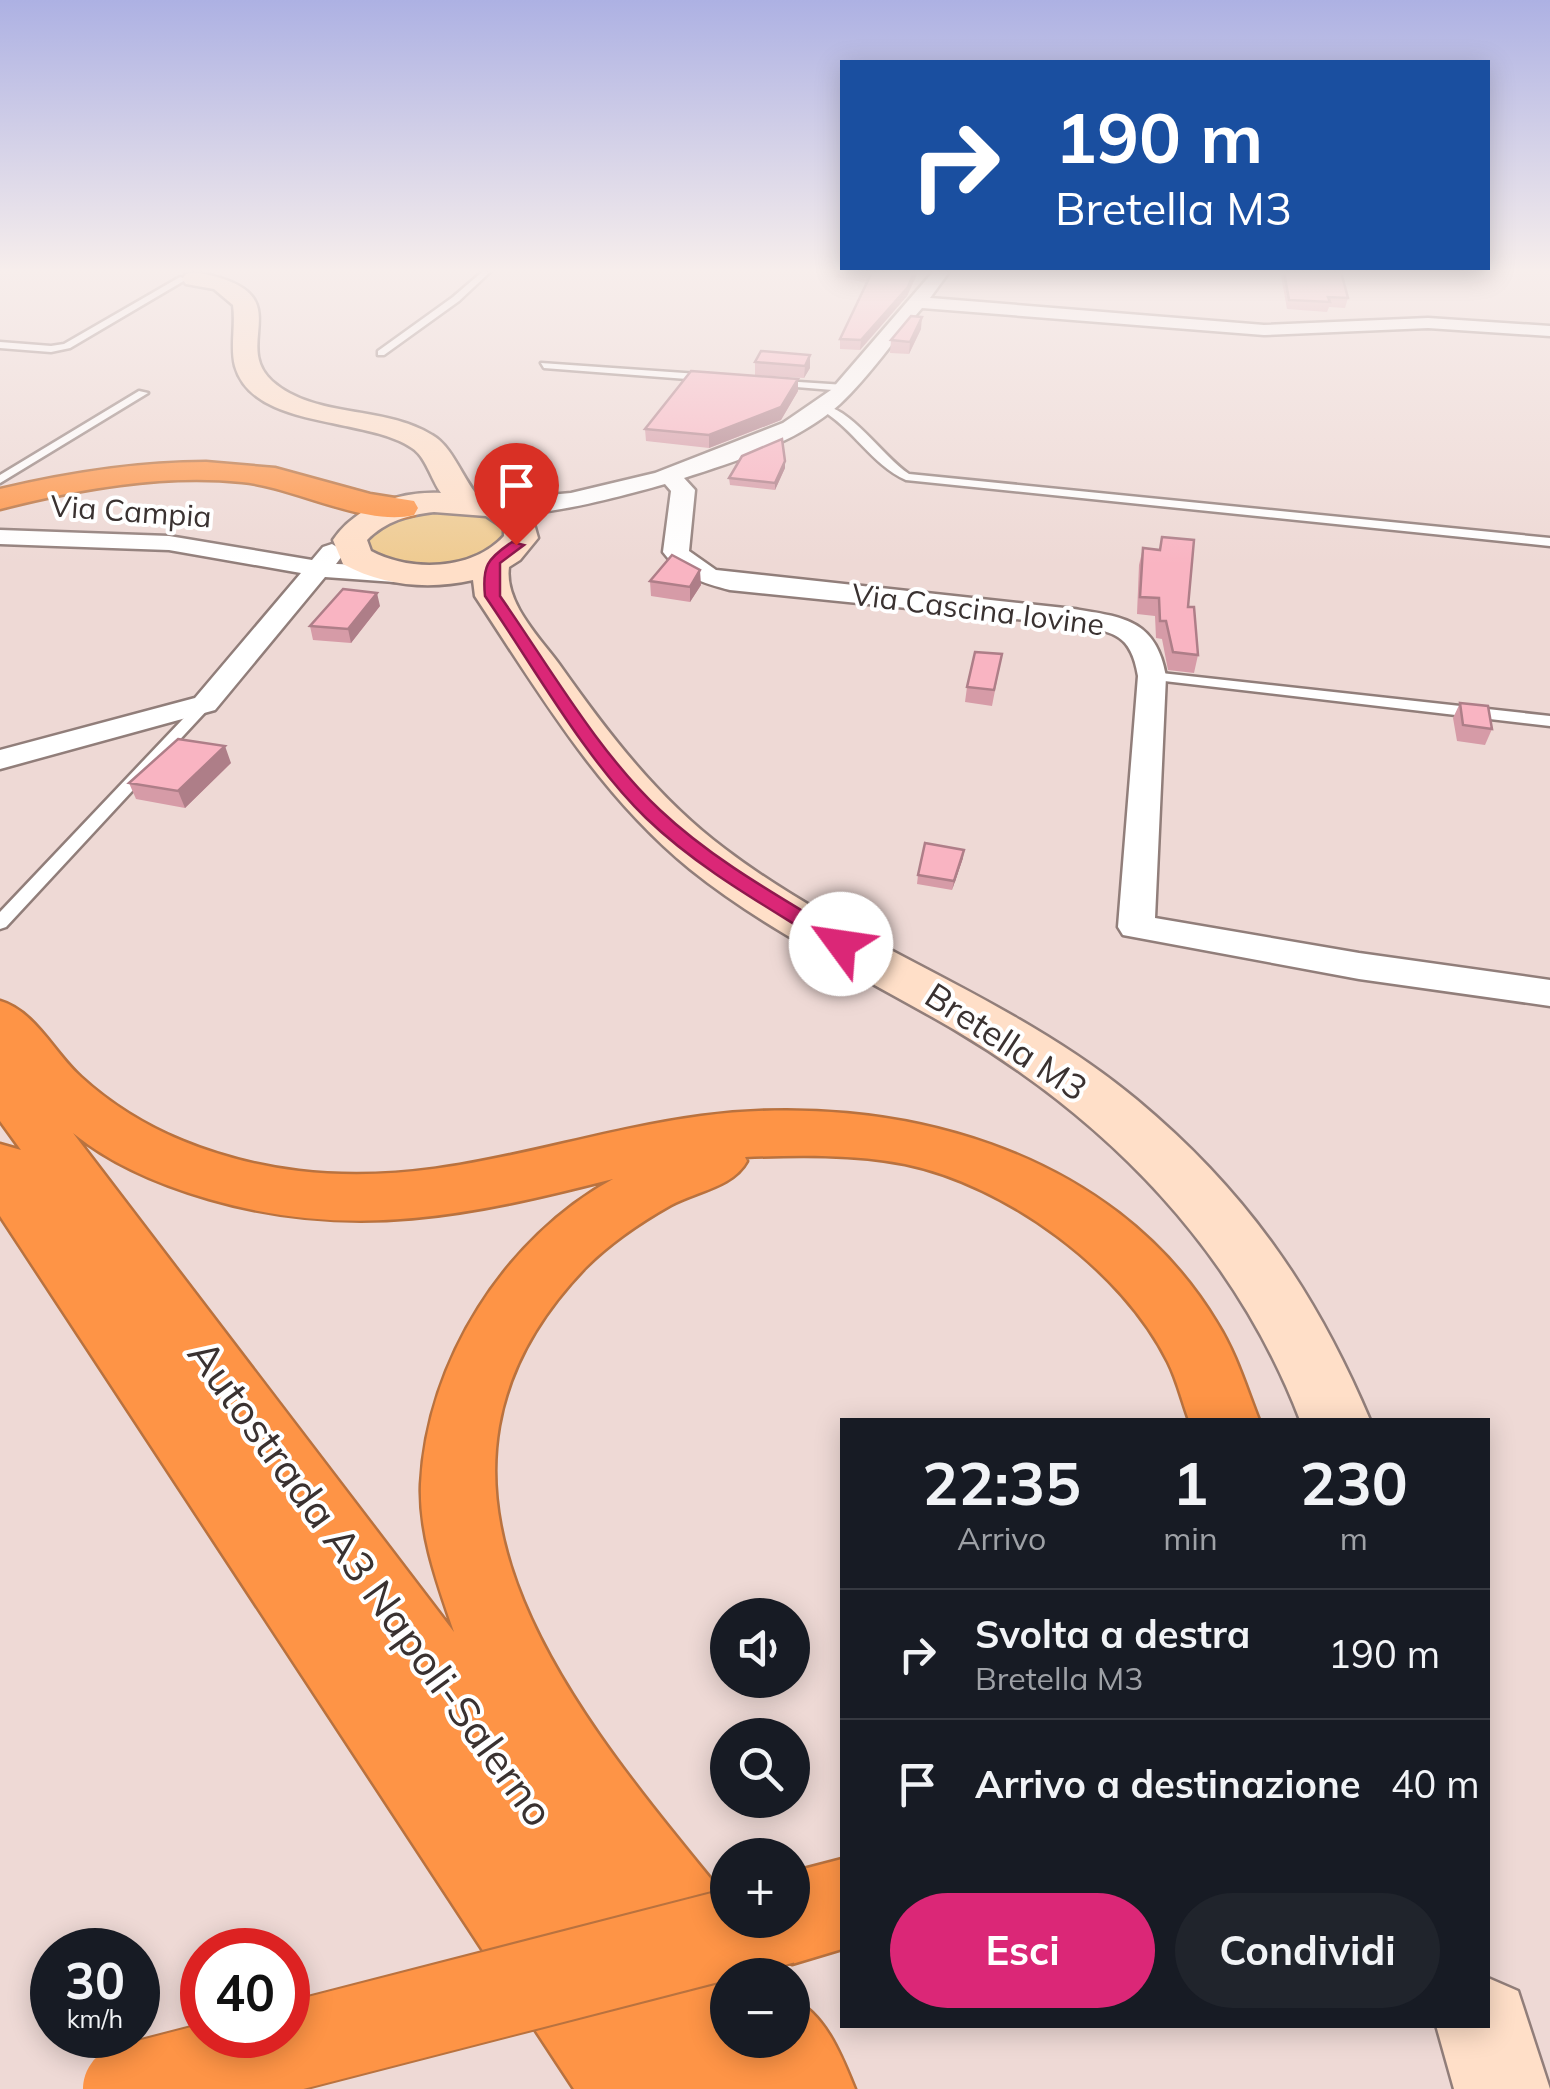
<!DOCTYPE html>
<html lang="it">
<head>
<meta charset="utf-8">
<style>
  :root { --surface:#171b24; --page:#20242c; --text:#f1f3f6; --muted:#9ea1a6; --line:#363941; --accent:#db2777 }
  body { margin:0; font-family:Mulish,sans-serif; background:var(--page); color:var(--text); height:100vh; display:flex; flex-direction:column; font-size:38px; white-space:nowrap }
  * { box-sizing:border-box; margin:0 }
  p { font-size:32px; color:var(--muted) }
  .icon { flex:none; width:55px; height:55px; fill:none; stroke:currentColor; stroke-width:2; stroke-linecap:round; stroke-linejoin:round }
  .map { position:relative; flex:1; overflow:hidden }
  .side { position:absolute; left:840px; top:1418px; width:650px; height:610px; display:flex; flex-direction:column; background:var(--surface); border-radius:0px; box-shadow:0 5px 25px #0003 }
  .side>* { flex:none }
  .guide { position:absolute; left:840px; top:60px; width:650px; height:210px; border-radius:0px; box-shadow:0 5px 25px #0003; background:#1a4fa0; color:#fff; overflow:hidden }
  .buttons { position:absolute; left:710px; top:1598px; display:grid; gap:20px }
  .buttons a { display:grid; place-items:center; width:100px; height:100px; border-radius:50%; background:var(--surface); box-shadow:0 5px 25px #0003; font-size:50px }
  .speed { position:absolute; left:30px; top:1928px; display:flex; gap:20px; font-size:50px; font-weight:700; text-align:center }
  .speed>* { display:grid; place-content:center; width:130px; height:130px; border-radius:50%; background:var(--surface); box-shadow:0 5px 25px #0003; line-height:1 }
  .speed small { font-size:25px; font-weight:400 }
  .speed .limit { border:15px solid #d22; background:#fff; color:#111 }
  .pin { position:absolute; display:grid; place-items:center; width:85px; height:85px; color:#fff; margin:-102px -42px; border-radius:50% 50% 50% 0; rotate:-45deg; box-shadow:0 0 10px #0007 }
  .pin .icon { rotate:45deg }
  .me { position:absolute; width:110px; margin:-55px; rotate:301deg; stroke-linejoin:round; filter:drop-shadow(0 0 8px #0008) }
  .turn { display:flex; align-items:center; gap:35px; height:210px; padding:0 50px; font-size:45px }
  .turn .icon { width:130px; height:130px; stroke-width:2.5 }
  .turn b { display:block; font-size:70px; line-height:85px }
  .eta { display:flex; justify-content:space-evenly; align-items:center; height:170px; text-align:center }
  .eta b { font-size:60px; font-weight:700; line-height:70px }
  .primary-button { display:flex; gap:20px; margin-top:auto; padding:20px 50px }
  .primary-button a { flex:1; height:115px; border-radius:60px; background:var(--accent); color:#fff; font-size:40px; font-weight:700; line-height:115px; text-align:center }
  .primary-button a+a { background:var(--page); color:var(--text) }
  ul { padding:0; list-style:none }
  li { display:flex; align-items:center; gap:30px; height:130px; padding:0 50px; border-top:2px solid var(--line) }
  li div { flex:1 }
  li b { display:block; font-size:38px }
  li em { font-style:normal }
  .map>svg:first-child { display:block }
  .green { fill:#efcb91 }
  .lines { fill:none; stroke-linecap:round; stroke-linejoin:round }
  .lane-casing { stroke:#917e7a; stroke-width:5 }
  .street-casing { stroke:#917e7a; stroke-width:5 }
  .secondary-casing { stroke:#917e7a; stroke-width:5 }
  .highway-casing { stroke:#b9723f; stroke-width:5 }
  .lane { fill:#fff; fill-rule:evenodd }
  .street { fill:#fff; fill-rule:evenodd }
  .secondary { fill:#ffdfc8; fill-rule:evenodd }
  .highway { fill:#fe9446; fill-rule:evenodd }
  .highway-bridge-casing { stroke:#b9723f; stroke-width:92; stroke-linecap:butt }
  .highway-bridge { stroke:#fe9446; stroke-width:88 }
  .wall { fill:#d69ba7 }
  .shaded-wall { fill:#ae7e88 }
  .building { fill:#f9b4c2; stroke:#ae7e88; stroke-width:2.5 }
  .route { fill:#db2777; stroke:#8e194d; stroke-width:2.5 }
  .labels { text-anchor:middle; stroke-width:8; stroke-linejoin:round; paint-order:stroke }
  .far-street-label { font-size:30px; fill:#3a3231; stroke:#fff }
  .street-label { font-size:35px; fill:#3a3231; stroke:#fff }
  .near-street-label { font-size:42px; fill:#3a3231; stroke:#fff }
</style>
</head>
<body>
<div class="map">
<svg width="1550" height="2089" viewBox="0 0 1550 2089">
  <rect width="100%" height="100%" fill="#eed9d5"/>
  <!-- green -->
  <path class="green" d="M 477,510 L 506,528 C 505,562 419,573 394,565 C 384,561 374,554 365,549 L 366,534 L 412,511 Z"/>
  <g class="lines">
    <!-- lane casing -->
    <g class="lane-casing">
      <path id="lane" d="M 482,272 L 490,272 L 459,301 L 384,355 L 378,355 L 378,351 L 453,297 Z
        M 180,277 L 187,279 L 70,348 L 51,352 L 0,348 L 0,342 L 51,346 L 64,344 Z
        M 541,363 L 713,375 L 718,378 L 713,381 L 544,368 Z
        M 768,380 L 845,385 L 850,388 L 845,391 L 772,385 Z
        M 139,391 L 148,393 L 0,483 L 0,475 Z
        M 820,405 C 850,406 883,457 909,474 L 1550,538 L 1550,546 L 906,480 C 872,465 853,428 820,409 Z
        M 1152,672 L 1550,716 L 1550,726 L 1147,679 L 1145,676 Z
        M 205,700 L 212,704 L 210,707 L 6,927 L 0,929 L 0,912 L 200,701 Z"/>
    </g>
    <!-- street casing -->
    <g class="street-casing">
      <path id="street" d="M 933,272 L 949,272 L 930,298 L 1264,325 L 1428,318 L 1550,326 L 1550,336 L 1428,328 L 1264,335 L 922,308 C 894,339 870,376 840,404 C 798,442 737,461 684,478 L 695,490 L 689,551 L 716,570 L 1074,609 C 1124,617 1156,620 1166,676 L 1155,918 L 1359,953 L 1550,980 L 1550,1006 L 1359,979 L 1123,935 L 1118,927 L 1138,676 C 1131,633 1113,632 1074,625 L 730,590 C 702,583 681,576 663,552 L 671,491 L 665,484 C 633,493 504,530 482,507 L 494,500 L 571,493 L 655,473 L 783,423 L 831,390 Z
        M 0,530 L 169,536 L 312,560 L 323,547 L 332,544 L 345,552 L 336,564 L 395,566 L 408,574 L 395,582 L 325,577 L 215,710 L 0,769 L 0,750 L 195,698 L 301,573 L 169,550 L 0,544 Z"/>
    </g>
    <!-- secondary casing -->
    <g class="secondary-casing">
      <path id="secondary" d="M 194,272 C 306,291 229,342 272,381 C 315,419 384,405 432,435 C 453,447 462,478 478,496 L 506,500 L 532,517 L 538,538 L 520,560 L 509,567 C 504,602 539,637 559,664 C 607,732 658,799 725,849 C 854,947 1013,996 1137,1100 C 1246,1191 1315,1290 1370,1420 L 1300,1420 C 1235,1251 1110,1122 955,1030 C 866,978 771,934 690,869 C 599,795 539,693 475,596 L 473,580 C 429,590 383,586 343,564 L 333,540 C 356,506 400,491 441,493 C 431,479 426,457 412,448 C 365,416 253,430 235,366 C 230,347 236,325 233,305 L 214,289 L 186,284 L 182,279 L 186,274 ZM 434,512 L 486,516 L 504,528 L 504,536 C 472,571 410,572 371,551 L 367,540 C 386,521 408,515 434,512 Z
        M 1488,1978 L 1518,1991 L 1550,2089 L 1454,2089 L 1436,2025 L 1488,2025 Z"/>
    </g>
    <!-- highway casing -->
    <g class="highway-casing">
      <path id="highway" d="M 206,462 L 275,468 L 370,494 L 414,501 L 418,508 L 414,515 C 366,527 294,487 242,482 C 161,474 79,489 0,509 L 0,489 C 68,473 136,462 206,462 Z
        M 0,1001 C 35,1011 54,1053 81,1077 C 141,1132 219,1161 299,1171 C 445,1188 561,1135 701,1116 C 892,1091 1112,1148 1217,1323 C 1236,1353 1246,1387 1259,1420 L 1189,1420 C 1182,1401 1177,1380 1168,1362 C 1122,1269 1006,1185 905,1164 C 854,1154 797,1155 745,1157 L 747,1161 C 733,1187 697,1191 671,1205 C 641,1222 611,1242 586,1267 C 373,1487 582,1720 728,1900 L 728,1920 L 743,1920 L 751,1930 L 747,1920 L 792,1920 L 792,1872 L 842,1859 L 842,1949 L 792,1964 L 760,1951 L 766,1964 L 761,1975 L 728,1975 L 728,2040 L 792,2040 L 792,1999 C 825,2013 842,2057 855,2089 L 574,2089 L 0,1216 L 0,1144 L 21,1150 L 0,1121 ZM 73,1133 C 112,1165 161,1185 209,1199 C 353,1241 472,1215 613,1179 C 505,1238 427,1361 421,1484 C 419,1535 438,1585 454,1632 Z"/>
    </g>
    <!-- lane -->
    <use href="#lane" class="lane"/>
    <!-- street -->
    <use href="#street" class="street"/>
    <!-- secondary -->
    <use href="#secondary" class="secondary"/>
    <!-- highway -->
    <use href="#highway" class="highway"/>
    <!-- highway-bridge casing -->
    <g class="highway-bridge-casing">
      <path id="highway-bridge" d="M 127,2089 L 783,1920"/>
    </g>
    <!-- highway-bridge -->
    <use href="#highway-bridge" class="highway-bridge"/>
  </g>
  <!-- wall -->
  <path class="wall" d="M 837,272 L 918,272 L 907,296 L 860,350 L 840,349 L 840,339 L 867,283 L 836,277 Z
    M 1282,272 L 1341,272 L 1348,298 L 1345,308 L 1329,307 L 1327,312 L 1287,309 L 1281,276 Z
    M 921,329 L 909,354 L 890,353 L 891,340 Z
    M 761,351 L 810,368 L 804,378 L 755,375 L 755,362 Z
    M 798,379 L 798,391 L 781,420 L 709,448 L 646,441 L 645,429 Z
    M 785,461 L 785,468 L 775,490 L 730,485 L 729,478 Z
    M 1143,548 L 1160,550 L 1188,607 L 1198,655 L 1194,673 L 1168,670 L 1162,639 L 1156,638 L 1155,616 L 1137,614 L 1139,565 Z
    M 650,581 L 701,585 L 690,602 L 651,596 Z
    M 380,606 L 351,643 L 313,640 L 310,626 Z
    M 1002,654 L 992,706 L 965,702 L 967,687 Z
    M 1460,703 L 1492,729 L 1485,745 L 1457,741 L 1453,718 Z
    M 231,763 L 185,808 L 136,799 L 129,783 Z
    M 963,858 L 952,890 L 917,884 L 918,875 Z"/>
  <!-- shaded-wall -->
  <path class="shaded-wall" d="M 914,272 L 918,272 L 907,296 L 860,350 L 861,340 Z
    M 922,317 L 921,329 L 909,354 L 910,342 Z
    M 810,355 L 810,368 L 804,378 L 805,366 Z
    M 798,379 L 798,391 L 781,420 L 709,448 L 709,435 Z
    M 785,461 L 785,468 L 775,490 L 775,483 Z
    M 700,570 L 701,585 L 690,602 L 690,587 Z
    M 377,593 L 380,606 L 351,643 L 348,629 Z
    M 225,746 L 231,763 L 185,808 L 178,791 Z
    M 964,850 L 963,858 L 952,890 L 954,881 Z"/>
  <!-- building -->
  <path class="building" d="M 857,272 L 914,272 L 908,287 L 861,340 L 840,339 L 871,274 Z
    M 1284,272 L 1341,272 L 1348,298 L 1328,297 L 1330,302 L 1289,300 Z
    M 911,316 L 922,317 L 910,342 L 891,340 Z
    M 761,351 L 810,355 L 805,366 L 755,362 Z
    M 691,371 L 798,379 L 781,407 L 709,435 L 645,429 Z
    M 782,439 L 785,461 L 775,483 L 729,478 L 742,456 Z
    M 1162,537 L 1194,540 L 1188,607 L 1194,607 L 1198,655 L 1173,652 L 1166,621 L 1160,621 L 1159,598 L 1140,597 L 1143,548 L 1160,550 Z
    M 672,555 L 700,570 L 690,587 L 650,581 Z
    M 343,589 L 377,593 L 348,629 L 310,626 Z
    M 975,652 L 1002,654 L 994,690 L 967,687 Z
    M 1460,703 L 1488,706 L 1492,729 L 1463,725 Z
    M 178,739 L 225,746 L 178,791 L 129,783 Z
    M 925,843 L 964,850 L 954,881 L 918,875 Z"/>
  <!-- sky -->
  <linearGradient id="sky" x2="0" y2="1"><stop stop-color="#adb1e3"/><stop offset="0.48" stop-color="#f7eeec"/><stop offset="1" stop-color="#f7eeec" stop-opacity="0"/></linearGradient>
  <rect width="1550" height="564" fill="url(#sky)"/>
  <!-- route -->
  <path class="route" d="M 512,542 L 524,545 L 500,563 L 500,596 C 549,666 598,752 660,810 C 715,862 784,899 849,939 L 852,944 L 849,949 L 834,949 C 770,908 701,871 646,818 C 585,759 534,667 485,596 C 482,566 487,559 512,542 Z"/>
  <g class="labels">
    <!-- far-street labels -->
    <g class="far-street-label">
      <text transform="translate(131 512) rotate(4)" y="10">Via Campia</text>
      <text transform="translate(978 610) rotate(7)" y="10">Via Cascina Iovine</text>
    </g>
    <!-- street labels -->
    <g class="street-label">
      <text transform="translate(1006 1042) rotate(33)" y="12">Bretella M3</text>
    </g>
    <!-- near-street labels -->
    <g class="near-street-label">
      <text transform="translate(371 1583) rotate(54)" y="15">Autostrada A3 Napoli-Salerno</text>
    </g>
  </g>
</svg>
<div class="buttons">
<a><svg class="icon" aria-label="sound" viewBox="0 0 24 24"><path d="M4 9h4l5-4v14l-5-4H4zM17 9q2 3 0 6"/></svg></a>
<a><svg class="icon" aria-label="search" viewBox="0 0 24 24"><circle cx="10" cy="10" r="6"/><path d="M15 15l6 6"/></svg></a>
<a>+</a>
<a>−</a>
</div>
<div class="speed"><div>30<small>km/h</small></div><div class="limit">40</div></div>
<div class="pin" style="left:516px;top:545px;background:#d93025"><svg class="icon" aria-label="arrive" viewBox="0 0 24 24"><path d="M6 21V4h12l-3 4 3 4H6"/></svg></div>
<svg class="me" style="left:841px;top:944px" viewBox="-20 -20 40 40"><circle r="19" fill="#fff"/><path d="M0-13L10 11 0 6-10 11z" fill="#db2777"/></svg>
<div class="guide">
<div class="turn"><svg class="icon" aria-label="right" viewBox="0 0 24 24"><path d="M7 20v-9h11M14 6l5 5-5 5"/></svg><div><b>190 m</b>Bretella M3</div></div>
</div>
<section class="side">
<div class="eta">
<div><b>22:35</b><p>Arrivo</p></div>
<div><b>1</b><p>min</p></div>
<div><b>230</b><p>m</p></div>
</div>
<ul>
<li><svg class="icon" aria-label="right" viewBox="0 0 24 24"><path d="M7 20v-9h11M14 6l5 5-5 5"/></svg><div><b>Svolta a destra</b><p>Bretella M3</p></div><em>190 m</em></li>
<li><svg class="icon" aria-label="arrive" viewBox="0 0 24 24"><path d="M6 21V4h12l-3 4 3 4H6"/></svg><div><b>Arrivo a destinazione</b></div><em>40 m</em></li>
</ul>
<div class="primary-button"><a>Esci</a><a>Condividi</a></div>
</section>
</div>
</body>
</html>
